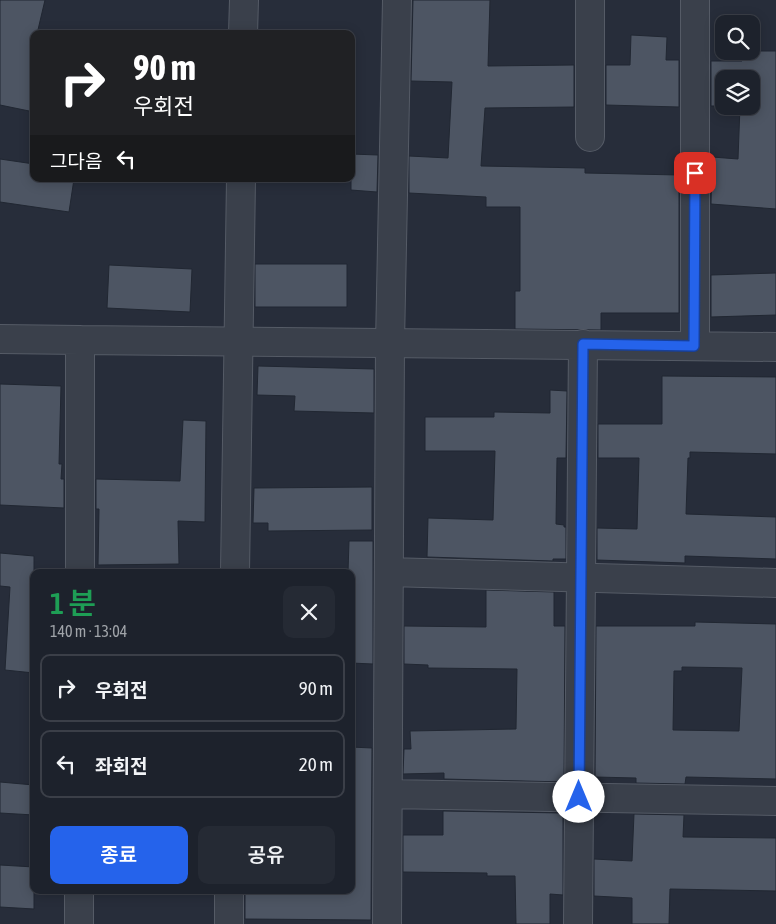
<!DOCTYPE html>
<html lang="ko">
<head>
<meta charset="utf-8">
<style>
  :root { --surface:#1d222c; --page:#252a34; --text:#f1f3f6; --muted:#a0a4a9; --line:#3b3f48; --accent:#2563eb }
  body { margin:0; font-family:"Asap Condensed","Noto Sans KR",sans-serif; background:var(--page); color:var(--text); height:100vh; display:flex; flex-direction:column; font-size:19px; white-space:nowrap }
  * { box-sizing:border-box; margin:0 }
  p { font-size:16px; color:var(--muted) }
  .icon { flex:none; width:28px; height:28px; fill:none; stroke:currentColor; stroke-width:2; stroke-linecap:round; stroke-linejoin:round }
  .map { position:relative; flex:1; overflow:hidden }
  .sheet { position:absolute; left:30px; top:569px; width:325px; height:325px; display:flex; flex-direction:column; background:var(--surface); border-radius:10px; box-shadow:0 2px 12px #0003,0 0 0 1px var(--line) }
  .sheet>* { flex:none }
  .guide { position:absolute; left:30px; top:30px; width:325px; height:152px; border-radius:10px; box-shadow:0 2px 12px #0003,0 0 0 1px var(--line); background:#202124; color:#fff; overflow:hidden }
  .controls { position:absolute; left:715px; top:15px; display:grid; gap:10px }
  .controls a { display:grid; place-items:center; width:45px; height:45px; border-radius:10px; background:var(--surface); box-shadow:0 2px 12px #0003,0 0 0 1px var(--line); font-size:25px }
  .pin { position:absolute; display:grid; place-items:center; width:42px; height:42px; color:#fff; margin:-21px; border-radius:10px; box-shadow:0 2px 8px #0006 }
  .me { position:absolute; width:55px; margin:-28px; rotate:0deg; stroke-linejoin:round; filter:drop-shadow(0 0 4px #0008) }
  .turn { display:flex; align-items:center; gap:18px; height:105px; padding:0 20px; font-size:22px }
  .turn .icon { width:65px; height:65px; stroke-width:2.5 }
  .turn b { display:block; font-size:35px; line-height:42px }
  .then { display:flex; align-items:center; height:48px; padding:0 20px; background:#0003; gap:10px; font-size:19px }
  .round { display:grid; place-items:center; flex:none; width:52px; height:52px; border-radius:10px; background:var(--page) }
  .overview { display:flex; align-items:center; justify-content:space-between; height:85px; padding:0 20px }
  h1 { font-size:30px; font-weight:600; line-height:38px; color:#1e9e55 }
  .primary-button { display:flex; gap:10px; margin-top:auto; padding:10px 20px }
  .primary-button a { flex:1; height:58px; border-radius:10px; background:var(--accent); color:#fff; font-size:20px; font-weight:600; line-height:58px; text-align:center }
  .primary-button a+a { background:var(--page); color:var(--text) }
  ul { padding:0; list-style:none }
  li { display:flex; align-items:center; gap:15px; height:68px; margin:0 10px 8px; padding:0 10px; border:2px solid var(--line); border-radius:10px }
  li div { flex:1 }
  li b { display:block; font-size:19px }
  li em { font-style:normal }
  .map>svg:first-child { display:block }
  .building { fill:#4d5563; stroke:#212732; fill-rule:evenodd }
  .lines { fill:none; stroke-linecap:round; stroke-linejoin:round }
  .street-casing { stroke:#555b66; stroke-width:30 }
  .street { stroke:#3a404b; stroke-width:28 }
  .route-casing { stroke:#184099; stroke-width:12 }
  .route { stroke:#2563eb; stroke-width:9 }
</style>
</head>
<body>
<div class="map">
<svg width="776" height="924" viewBox="0 0 776 924">
  <rect width="100%" height="100%" fill="#272d3a"/>
  <!-- building -->
  <path class="building" d="M 0,0 L 45,0 L 37,34 L 34,34 L 34,112 L 0,105 Z
    M 413,0 L 490,0 L 488,66 L 574,65 L 574,107 L 485,108 L 481,166 L 585,168 L 585,173 L 679,175 L 679,313 L 601,313 L 601,330 L 515,329 L 515,291 L 520,291 L 520,207 L 486,207 L 486,197 L 409,193 L 409,156 L 448,158 L 452,82 L 411,81 Z
    M 631,35 L 667,37 L 666,60 L 679,60 L 679,107 L 606,105 L 606,65 L 630,65 Z
    M 742,51 L 776,51 L 776,209 L 711,204 L 712,157 L 738,159 L 740,106 L 751,106 L 751,79 L 724,79 L 724,106 L 711,106 L 711,61 L 742,61 Z
    M 351,154 L 378,155 L 377,192 L 351,190 Z
    M 0,159 L 34,164 L 34,179 L 74,179 L 69,212 L 0,202 Z
    M 255,264 L 347,264 L 347,307 L 255,307 Z
    M 109,265 L 192,269 L 190,312 L 107,308 Z
    M 776,273 L 776,315 L 711,317 L 711,275 Z
    M 258,366 L 374,369 L 374,413 L 294,411 L 295,396 L 257,395 Z
    M 662,376 L 776,377 L 776,454 L 690,452 L 690,458 L 688,458 L 686,514 L 776,517 L 776,559 L 685,556 L 685,563 L 597,560 L 597,528 L 637,529 L 639,458 L 598,458 L 598,424 L 662,424 Z
    M 0,384 L 61,386 L 59,464 L 62,464 L 61,479 L 64,479 L 64,508 L 0,505 Z
    M 550,390 L 567,391 L 566,458 L 557,458 L 556,524 L 564,525 L 564,527 L 566,527 L 566,559 L 553,559 L 553,561 L 427,557 L 428,518 L 493,520 L 495,451 L 425,451 L 425,417 L 494,417 L 494,412 L 550,413 Z
    M 183,420 L 206,421 L 205,522 L 178,521 L 179,564 L 98,565 L 99,509 L 96,509 L 96,479 L 180,481 Z
    M 372,487 L 372,530 L 268,531 L 268,523 L 253,523 L 254,488 Z
    M 349,541 L 373,541 L 373,664 L 351,663 L 351,572 L 348,572 Z
    M 0,553 L 34,556 L 34,673 L 5,670 L 10,587 L 0,586 Z
    M 486,590 L 554,592 L 554,626 L 565,626 L 564,782 L 444,779 L 444,773 L 403,774 L 404,749 L 411,749 L 410,731 L 516,729 L 517,669 L 428,668 L 428,665 L 404,664 L 404,626 L 486,627 Z
    M 695,622 L 776,624 L 776,779 L 686,777 L 685,784 L 636,783 L 636,778 L 595,777 L 596,626 L 695,626 ZM 682,667 L 742,668 L 739,731 L 673,730 L 674,671 L 682,671 Z
    M 351,747 L 372,748 L 371,920 L 245,919 L 245,890 L 351,890 Z
    M 0,782 L 34,785 L 34,815 L 0,813 Z
    M 443,811 L 563,813 L 563,895 L 550,894 L 550,924 L 516,924 L 515,876 L 487,876 L 487,873 L 403,872 L 403,835 L 443,835 Z
    M 634,814 L 684,815 L 683,837 L 776,838 L 776,891 L 670,889 L 669,924 L 632,924 L 632,898 L 594,896 L 594,859 L 632,861 Z
    M 0,865 L 34,867 L 34,909 L 0,907 Z"/>
  <g class="lines">
    <!-- street casing -->
    <g class="street-casing">
      <path id="street" d="M 590,0 L 590,137
        M 243,34 L 244,0
        M 0,339 L 80,340
        M 695,346 L 695,0
        M 80,572 L 80,340 L 776,347
        M 235,572 L 241,179
        M 389,572 L 776,583
        M 388,794 L 776,801
        M 79,924 L 79,890
        M 229,924 L 229,890
        M 387,924 L 390,343 L 397,0
        M 578,924 L 583,344"/>
    </g>
    <!-- street -->
    <use href="#street" class="street"/>
  </g>
  <g class="lines">
    <!-- route casing -->
    <g class="route-casing">
      <path id="route" d="M 579,797 L 583,344 L 694,346 L 695,173"/>
    </g>
    <!-- route -->
    <use href="#route" class="route"/>
  </g>
</svg>
<div class="controls">
<a><svg class="icon" aria-label="search" viewBox="0 0 24 24"><circle cx="10" cy="10" r="6"/><path d="M15 15l6 6"/></svg></a>
<a><svg class="icon" aria-label="layers" viewBox="0 0 24 24"><path d="M12 4l9 5-9 5-9-5zM3 14l9 5 9-5"/></svg></a>
</div>
<div class="pin" style="left:695px;top:173px;background:#d93025"><svg class="icon" aria-label="arrive" viewBox="0 0 24 24"><path d="M6 21V4h12l-3 4 3 4H6"/></svg></div>
<svg class="me" style="left:579px;top:797px" viewBox="-20 -20 40 40"><circle r="19" fill="#fff"/><path d="M0-13L10 11 0 6-10 11z" fill="#2563eb"/></svg>
<div class="guide">
<div class="turn"><svg class="icon" aria-label="right" viewBox="0 0 24 24"><path d="M7 20v-9h11M14 6l5 5-5 5"/></svg><div><b>90 m</b>우회전</div></div>
<div class="then">그다음<svg class="icon" aria-label="left" viewBox="0 0 24 24"><path d="M17 20v-9H6M10 6l-5 5 5 5"/></svg></div>
</div>
<section class="sheet">
<div class="overview"><div><h1>1 분</h1><p>140 m · 13:04</p></div><a class="round"><svg class="icon" aria-label="close" viewBox="0 0 24 24"><path d="M6 6l12 12M18 6L6 18"/></svg></a></div>
<ul>
<li><svg class="icon" aria-label="right" viewBox="0 0 24 24"><path d="M7 20v-9h11M14 6l5 5-5 5"/></svg><div><b>우회전</b></div><em>90 m</em></li>
<li><svg class="icon" aria-label="left" viewBox="0 0 24 24"><path d="M17 20v-9H6M10 6l-5 5 5 5"/></svg><div><b>좌회전</b></div><em>20 m</em></li>
</ul>
<div class="primary-button"><a>종료</a><a>공유</a></div>
</section>
</div>
</body>
</html>
